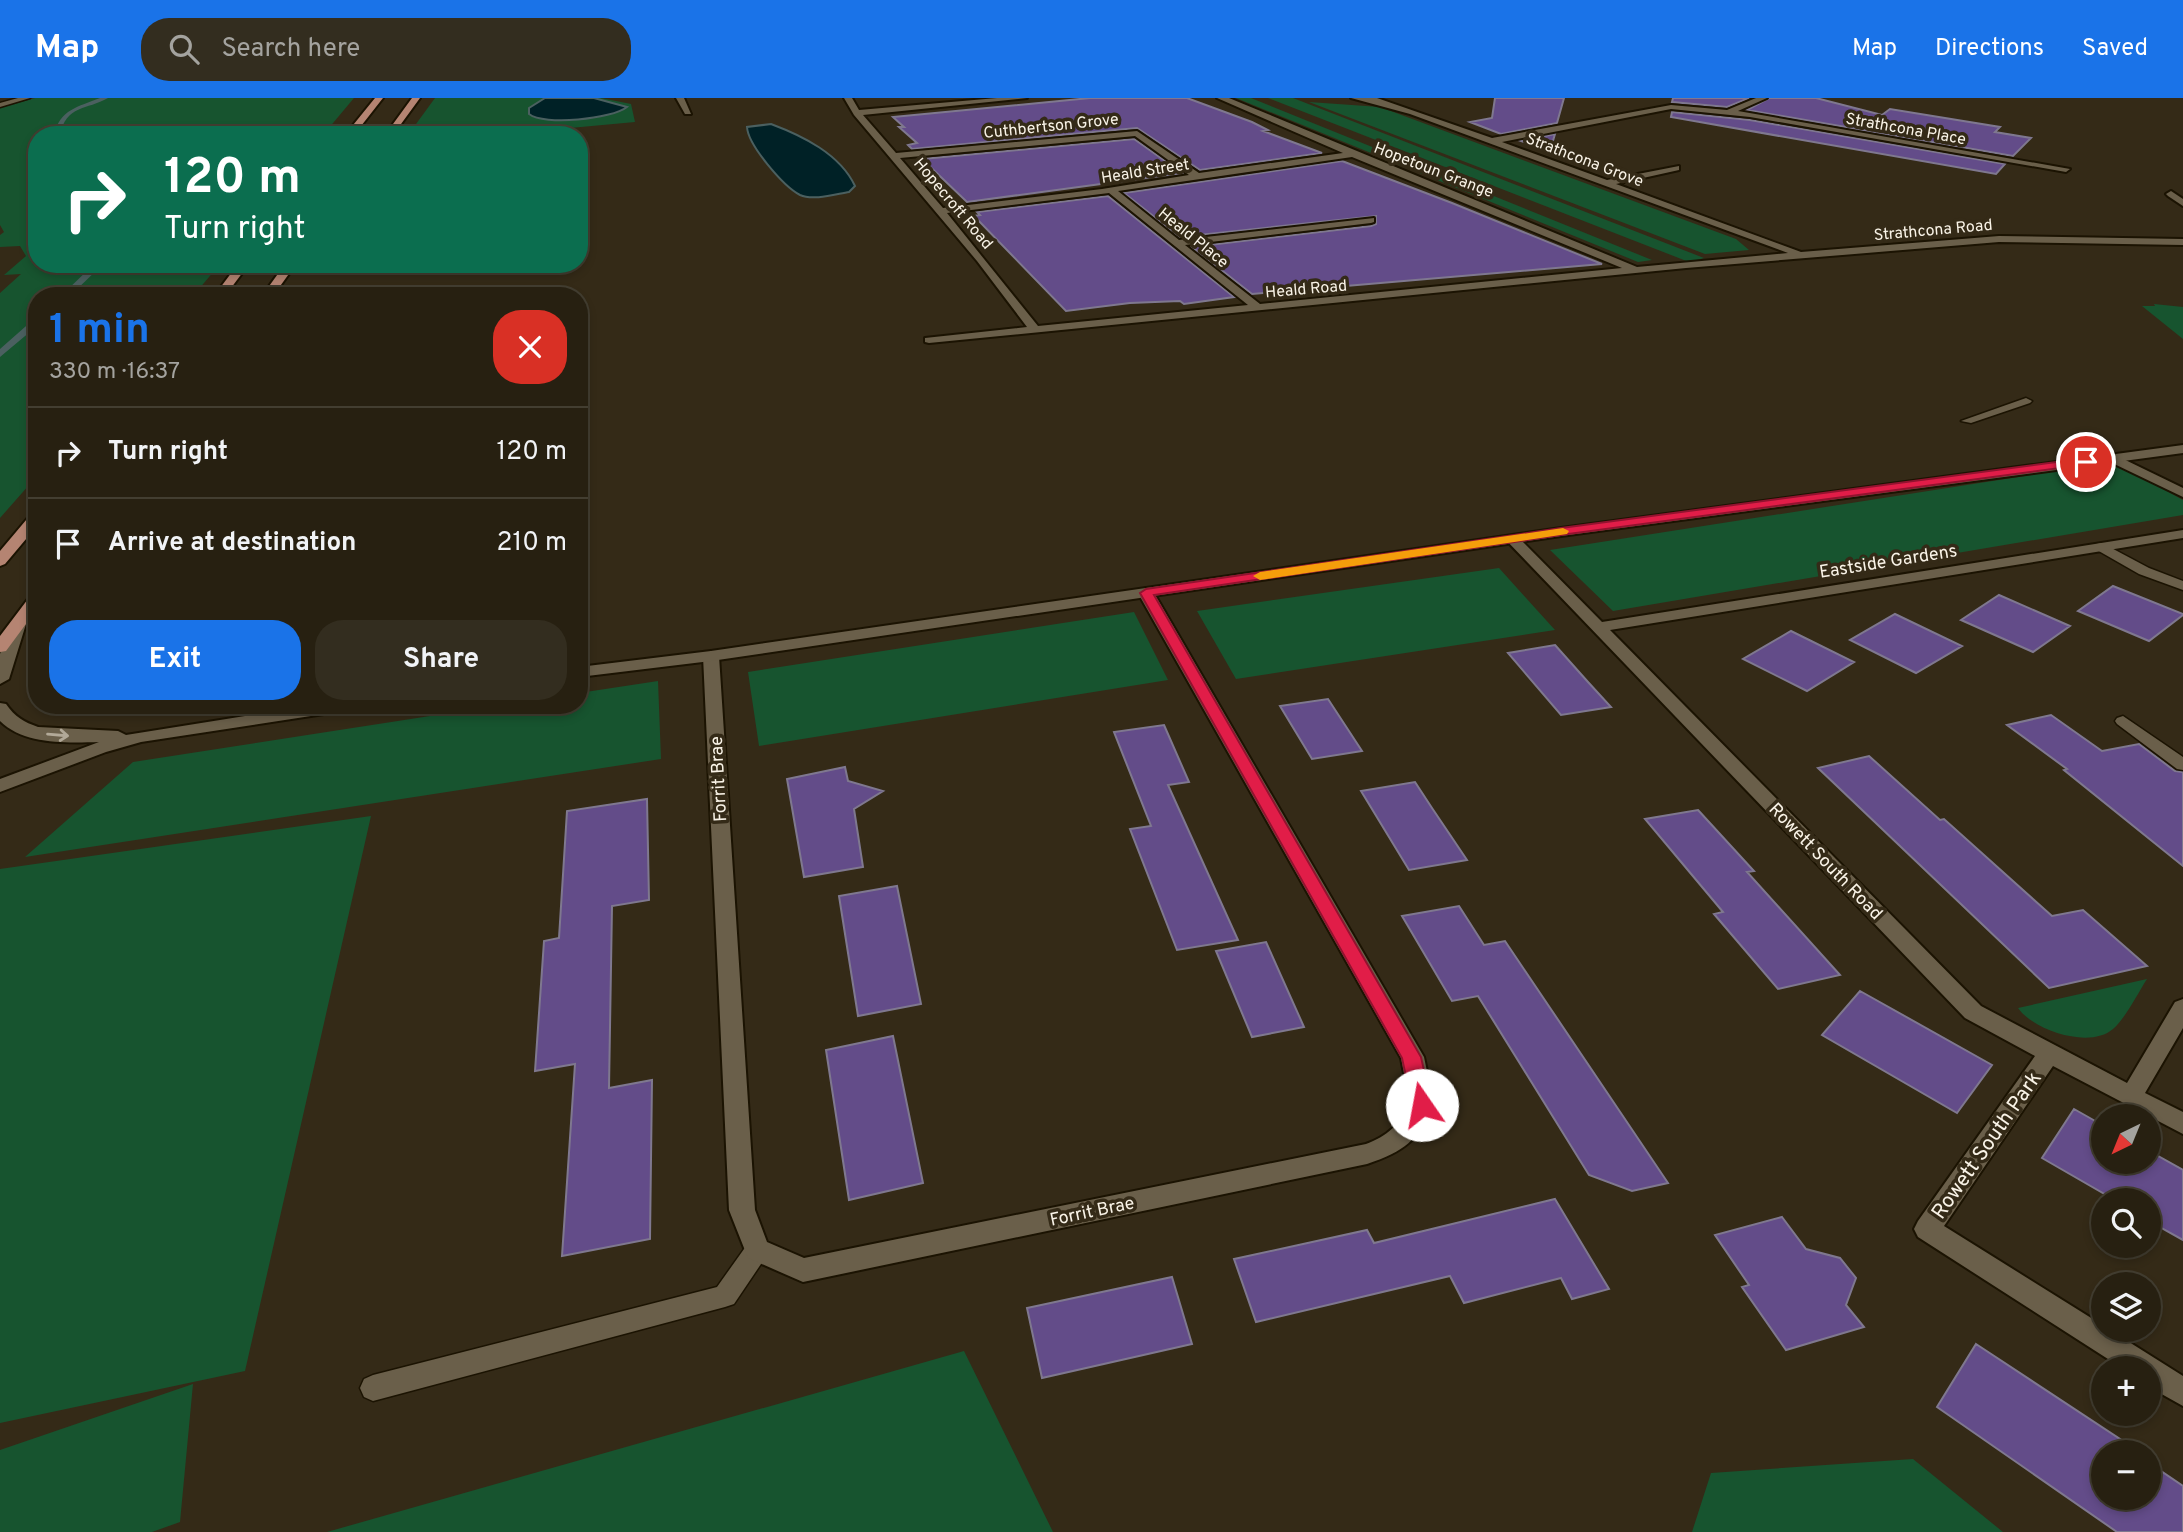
<!DOCTYPE html>
<html lang="en">
<head>
<meta charset="utf-8">
<style>
  :root { --surface:#272011; --page:#332d1f; --text:#f1f3f6; --muted:#a4a39f; --line:#433e31; --accent:#1a73e8 }
  body { margin:0; font-family:Overpass,sans-serif; background:var(--page); color:var(--text); height:100vh; display:flex; flex-direction:column; font-size:26px; white-space:nowrap }
  * { box-sizing:border-box; margin:0 }
  p { font-size:23px; color:var(--muted) }
  .icon { flex:none; width:38px; height:38px; fill:none; stroke:currentColor; stroke-width:2; stroke-linecap:round; stroke-linejoin:round }
  .map { position:relative; flex:1; overflow:hidden }
  .details { position:absolute; left:28px; top:189px; width:560px; height:427px; display:flex; flex-direction:column; background:var(--surface); border-radius:28px; box-shadow:0 4px 10px #0003,0 0 0 2px var(--line) }
  .details>* { flex:none }
  .hud { position:absolute; left:28px; top:28px; width:560px; height:147px; border-radius:28px; box-shadow:0 4px 10px #0003,0 0 0 2px var(--line); background:#0b6e4f; color:#fff; overflow:hidden }
  .needle { width:46px; rotate:223deg }
  .tools { position:absolute; left:2091px; top:1006px; display:grid; gap:14px }
  .tools a { display:grid; place-items:center; width:70px; height:70px; border-radius:50%; background:var(--surface); box-shadow:0 4px 10px #0003,0 0 0 2px var(--line); font-size:35px }
  .pin { position:absolute; display:grid; place-items:center; width:60px; height:60px; color:#fff; margin:-30px; border:4px solid #fff; border-radius:50%; box-shadow:0 2px 7px #0007 }
  .me { position:absolute; width:77px; margin:-38px; rotate:348deg; stroke-linejoin:round; filter:drop-shadow(0 0 5px #0008) }
  .turn { display:flex; align-items:center; gap:24px; height:147px; padding:0 21px; font-size:32px }
  .turn .icon { width:91px; height:91px; stroke-width:2.5 }
  .turn b { display:block; font-size:49px; line-height:60px }
  .round { display:grid; place-items:center; flex:none; width:74px; height:74px; border-radius:28px; background:var(--page) }
  .overview { display:flex; align-items:center; justify-content:space-between; height:119px; padding:0 21px }
  h1 { font-size:42px; font-weight:700; line-height:52px; color:var(--accent) }
  .cta { display:flex; gap:14px; margin-top:auto; padding:14px 21px }
  .cta a { flex:1; height:80px; border-radius:28px; background:var(--accent); color:#fff; font-size:28px; font-weight:700; line-height:80px; text-align:center }
  .cta a+a { background:var(--page); color:var(--text) }
  ul { padding:0; list-style:none }
  li { display:flex; align-items:center; gap:21px; height:91px; padding:0 21px; border-top:2px solid var(--line) }
  li div { flex:1 }
  li b { display:block; font-size:26px }
  li em { font-style:normal }
  header { display:flex; align-items:center; gap:42px; box-sizing:border-box; height:98px; padding:0 35px; background:var(--accent); color:#fff }
  header strong { font-size:33px }
  nav { display:flex; gap:38px; margin-inline-start:auto; font-size:24px }
  .search { width:490px; height:63px; background:var(--page); display:flex; align-items:center; gap:18px; box-sizing:border-box; padding:0 24px; border-radius:28px; color:var(--muted); font-size:26px }
  .map>svg:first-child { display:block }
  .green { fill:#17542f }
  .water { fill:#002126; stroke:#4b6060; stroke-width:2 }
  .lines { fill:none; stroke-linecap:round; stroke-linejoin:round }
  .stream { fill:#4b6060; fill-rule:evenodd }
  .building { fill:#634c89; stroke:#7f788f; stroke-width:2 }
  .service-casing { stroke:#1b1302; stroke-width:3 }
  .minor-casing { stroke:#1b1302; stroke-width:4 }
  .tertiary-casing { stroke:#1b1302; stroke-width:4 }
  .primary-casing { stroke:#1b1302; stroke-width:4 }
  .service { fill:#6a5f4a; fill-rule:evenodd }
  .minor { fill:#6a5f4a; fill-rule:evenodd }
  .tertiary { fill:#6a5f4a; fill-rule:evenodd }
  .primary { fill:#b58472; fill-rule:evenodd }
  .oneway { stroke:#b2a998 }
  .route { fill:#e11d48; stroke:#92132f; stroke-width:2 }
  .slow { fill:#f59e0b }
  .labels { text-anchor:middle; stroke-width:7; stroke-linejoin:round; paint-order:stroke }
  .far-street-label { font-size:16px; fill:#f9f3e7; stroke:#342a17 }
  .street-label { font-size:18px; fill:#f9f3e7; stroke:#342a17 }
  .near-street-label { font-size:21px; fill:#f9f3e7; stroke:#342a17 }
</style>
</head>
<body>
<header>
<strong>Map</strong>
<div class="search"><svg class="icon" aria-label="search" viewBox="0 0 24 24"><circle cx="10" cy="10" r="6"/><path d="M15 15l6 6"/></svg>Search here</div>
<nav><a>Map</a><a>Directions</a><a>Saved</a></nav>
</header>
<div class="map">
<svg width="2183" height="1434" viewBox="0 0 2183 1434">
  <rect width="100%" height="100%" fill="#342a17"/>
  <!-- green -->
  <path class="green" d="M 35,0 L 354,0 L 323,37 L 37,37 L 37,166 L 220,166 L 193,198 L 37,198 L 37,378 L 0,420 L 0,195 L 21,176 L 4,177 L 26,158 L 20,148 L 0,149 L 0,137 L 4,134 L 0,127 L 0,10 Z
    M 435,0 L 601,0 L 631,6 L 635,24 L 505,36 L 408,37 Z
    M 1236,0 L 1251,0 L 1652,162 L 1638,164 Z
    M 1268,0 L 1293,0 L 1704,160 L 1689,164 Z
    M 1309,4 L 1380,9 L 1736,141 L 1749,152 L 1705,156 Z
    M 2154,206 L 2183,209 L 2183,241 L 2142,208 L 2155,208 Z
    M 2114,364 L 2183,402 L 2183,417 L 1613,513 L 1550,452 Z
    M 1499,470 L 1555,532 L 1236,581 L 1197,513 Z
    M 1134,514 L 1168,582 L 759,648 L 748,574 Z
    M 658,583 L 661,661 L 25,759 L 133,664 L 501,607 L 579,607 L 579,595 Z
    M 371,718 L 245,1273 L 0,1325 L 0,771 Z
    M 2147,881 C 2138,895 2125,921 2113,931 C 2090,951 2034,933 2018,910 Z
    M 964,1253 L 1053,1434 L 327,1434 Z
    M 193,1286 L 180,1424 L 152,1434 L 0,1434 L 0,1352 Z
    M 1913,1361 L 2003,1434 L 1692,1434 L 1711,1375 Z"/>
  <!-- water -->
  <path class="water" d="M 545,0 L 594,0 L 627,9 C 612,21 544,28 529,16 L 529,10 Z
    M 771,26 C 803,38 840,56 855,88 L 849,94 C 836,96 813,103 800,97 C 783,88 748,47 747,29 Z"/>
  <g class="lines">
    <!-- stream -->
    <path class="stream" d="M 100,0 L 108,0 C 87,12 66,7 60,37 L 54,37 C 60,11 78,9 100,0 Z
      M 94,166 L 103,166 L 70,198 L 61,198 Z
      M 34,221 L 37,221 L 37,228 L 0,259 L 0,251 Z"/>
  </g>
  <!-- building -->
  <path class="building" d="M 1090,0 L 1187,0 L 1252,24 L 1268,32 L 1263,33 L 1322,55 L 1200,72 L 1137,30 L 912,51 L 908,47 L 917,45 L 899,29 L 904,29 L 893,19 Z
    M 1495,0 L 1564,0 L 1557,25 L 1501,36 L 1470,24 L 1492,20 Z
    M 1673,0 L 1749,0 L 1727,9 L 1672,4 Z
    M 1769,0 L 1816,0 L 1882,17 L 1890,11 L 2000,29 L 1995,34 L 2031,40 L 2013,58 L 1747,12 Z
    M 1672,14 L 1750,22 L 2005,66 L 1996,76 L 1671,19 Z
    M 1555,36 L 1550,53 L 1521,43 Z
    M 1134,41 L 1182,75 L 967,104 L 922,61 Z
    M 1342,63 L 1452,105 L 1602,166 L 1252,196 L 1192,149 L 1371,128 L 1376,126 L 1376,118 L 1180,139 L 1124,95 Z
    M 1108,98 L 1234,199 L 1184,206 L 1180,203 L 1130,205 L 1066,213 L 974,118 L 980,117 L 977,114 Z
    M 2113,488 L 2183,516 L 2183,517 L 2149,543 L 2078,513 Z
    M 1999,497 L 2070,528 L 2033,554 L 1961,522 Z
    M 1895,516 L 1962,548 L 1916,575 L 1850,542 Z
    M 1791,533 L 1854,564 L 1807,593 L 1743,561 Z
    M 1555,547 L 1588,584 L 1611,609 L 1561,617 L 1508,555 Z
    M 1328,601 L 1362,653 L 1312,661 L 1280,608 Z
    M 2051,617 L 2102,653 L 2139,646 L 2175,673 L 2183,674 L 2183,768 L 2064,672 L 2067,671 L 2007,627 Z
    M 1164,627 L 1189,684 L 1168,687 L 1238,842 L 1177,852 L 1130,731 L 1151,728 L 1114,634 Z
    M 1869,658 L 1940,722 L 1944,721 L 2052,818 L 2083,812 L 2147,868 L 2049,890 L 1818,670 Z
    M 845,669 L 848,683 L 883,693 L 854,711 L 863,769 L 804,779 L 787,681 Z
    M 1415,684 L 1432,710 L 1467,762 L 1409,772 L 1361,693 Z
    M 647,701 L 649,802 L 612,808 L 609,990 L 652,982 L 650,1141 L 562,1158 L 575,966 L 535,973 L 544,843 L 559,840 L 567,713 Z
    M 1698,712 L 1754,773 L 1747,774 L 1840,877 L 1778,891 L 1714,816 L 1723,814 L 1645,721 Z
    M 897,788 L 921,906 L 858,918 L 839,798 Z
    M 1459,808 L 1484,847 L 1505,843 L 1668,1085 L 1632,1093 L 1589,1077 L 1478,898 L 1452,903 L 1402,818 Z
    M 1266,844 L 1304,929 L 1252,939 L 1216,853 Z
    M 1860,893 L 1992,967 L 1957,1015 L 1822,937 Z
    M 893,938 L 923,1085 L 849,1102 L 826,952 Z
    M 2074,1011 L 2104,1028 L 2104,1064 L 2149,1064 L 2149,1053 L 2183,1072 L 2183,1142 L 2149,1123 L 2149,1102 L 2115,1102 L 2042,1060 Z
    M 1555,1101 L 1609,1191 L 1572,1201 L 1561,1180 L 1464,1205 L 1450,1178 L 1256,1224 L 1234,1161 L 1367,1132 L 1374,1145 Z
    M 1782,1119 L 1806,1151 L 1840,1160 L 1856,1180 L 1846,1207 L 1864,1229 L 1786,1252 L 1742,1189 L 1749,1187 L 1715,1137 Z
    M 1172,1179 L 1192,1246 L 1042,1280 L 1027,1210 Z
    M 1976,1246 L 2123,1343 L 2122,1347 L 2133,1354 L 2104,1354 L 2104,1400 L 2149,1400 L 2149,1365 L 2183,1388 L 2183,1434 L 2117,1434 L 1937,1309 Z"/>
  <g class="lines">
    <!-- service casing -->
    <g class="service-casing">
      <path id="service" d="M 18,0 L 30,0 L 0,9 L 0,5 Z
        M 2026,300 L 2032,303 L 2030,305 L 1971,325 L 1961,323 Z
        M 2102,445 L 2149,470 L 2183,483 L 2183,492 L 2139,476 L 2097,452 L 2097,446 Z
        M 2123,618 L 2183,659 L 2183,672 L 2177,671 L 2117,626 L 2115,623 L 2117,620 Z
        M 757,1141 L 765,1144 L 769,1152 L 765,1160 L 734,1206 L 725,1209 L 373,1303 L 364,1299 L 360,1290 L 364,1281 L 373,1277 L 717,1189 L 749,1144 Z"/>
    </g>
    <!-- minor casing -->
    <g class="minor-casing">
      <path id="minor" d="M 676,0 L 684,0 L 691,16 L 685,16 Z
        M 844,0 L 852,0 L 859,12 L 997,0 L 1027,0 L 863,17 L 896,55 L 1137,33 L 1199,75 L 1343,55 L 1217,0 L 1229,0 L 1637,169 L 1788,155 L 1410,16 L 1351,0 L 1377,0 L 1492,40 L 1671,7 L 1727,12 L 1756,0 L 1767,0 L 1738,13 L 2070,71 L 2066,74 L 1750,19 L 1671,11 L 1502,44 L 1607,82 L 1679,68 L 1679,72 L 1616,86 L 1801,154 L 1999,138 L 2183,141 L 2183,147 L 1999,144 L 1686,170 L 929,245 L 925,244 L 925,240 L 1027,229 L 977,163 L 854,17 ZM 1135,38 L 1189,77 L 1102,91 L 943,110 L 900,60 ZM 1352,59 L 1622,170 L 1260,206 L 1185,147 L 1371,125 L 1374,124 L 1374,120 L 1179,142 L 1118,93 ZM 1109,95 L 1248,207 L 1038,228 L 947,115 Z
        M 2171,93 L 2183,101 L 2183,108 L 2168,98 L 2166,96 Z
        M 2113,356 L 2183,390 L 2183,399 L 2108,363 L 2108,357 Z
        M 2183,432 L 2183,440 L 1610,532 L 1981,908 L 2127,985 L 2175,904 L 2183,901 L 2183,930 L 2145,995 L 2183,1014 L 2183,1036 L 2053,968 L 1944,1128 L 2104,1228 L 2104,1232 L 2110,1232 L 2183,1278 L 2183,1308 L 2149,1289 L 2149,1270 L 2122,1270 L 1918,1139 L 1914,1131 L 1918,1123 L 2035,958 L 1965,920 L 1505,441 L 1507,438 L 1517,438 L 1602,524 Z
        M 1146,490 L 1154,495 L 1424,959 L 1434,1007 C 1416,1043 1406,1053 1367,1066 L 803,1184 L 748,1160 L 729,1112 L 703,558 L 711,553 L 719,558 L 755,1112 L 767,1144 L 804,1160 L 1366,1046 C 1388,1038 1399,1026 1410,1007 L 1401,960 L 1138,495 Z"/>
    </g>
    <!-- tertiary casing -->
    <g class="tertiary-casing">
      <path id="tertiary" d="M 2183,347 L 2183,355 L 1561,438 L 711,563 L 579,579 L 579,569 L 711,553 L 1561,430 Z
        M 18,521 L 26,526 L 9,581 L 0,586 L 0,556 L 10,526 Z
        M 0,605 L 6,606 C 15,619 24,624 38,629 L 118,633 L 126,637 L 314,607 L 359,607 L 350,612 L 141,644 L 106,654 L 0,694 L 0,681 L 99,644 C 68,645 24,647 0,623 Z"/>
    </g>
    <!-- primary casing -->
    <g class="primary-casing">
      <path id="primary" d="M 375,0 L 383,0 L 354,37 L 345,37 Z
        M 412,0 L 420,0 L 393,37 L 385,37 Z
        M 238,166 L 249,166 L 225,198 L 214,198 Z
        M 285,166 L 296,166 L 273,198 L 262,198 Z
        M 37,414 L 37,428 L 5,466 L 0,468 L 0,453 L 32,415 Z
        M 37,495 L 37,511 L 6,553 L 0,554 L 0,538 L 31,497 Z"/>
    </g>
    <!-- service -->
    <use href="#service" class="service"/>
    <!-- minor -->
    <use href="#minor" class="minor"/>
    <!-- tertiary -->
    <use href="#tertiary" class="tertiary"/>
    <!-- primary -->
    <use href="#primary" class="primary"/>
  </g>
  <!-- one-way arrows -->
  <defs><path id="oneway-shaft" d="M-6 0H5M1.5-3L5.5 0L1.5 3" fill="none" stroke-width="1.6" stroke-linecap="round" stroke-linejoin="round" transform="scale(1.75)"/></defs>
  <use class="oneway" href="#oneway-shaft" transform="translate(58 637) rotate(5)"/>
  <!-- route -->
  <path class="route" d="M 2086,360 L 2090,361 L 2090,366 L 1561,437 L 1154,497 L 1421,959 L 1432,1007 L 1429,1012 L 1422,1015 L 1415,1012 L 1412,1007 L 1402,960 L 1140,495 L 1146,491 L 1561,430 Z"/>
  <!-- slow -->
  <path class="slow" d="M 1563,430 L 1569,433 L 1567,436 L 1260,482 L 1253,478 L 1260,474 Z"/>
  <g class="labels">
    <!-- far-street labels -->
    <g class="far-street-label">
      <text transform="translate(1051 27) rotate(-6)" y="6">Cuthbertson Grove</text>
      <text transform="translate(1906 30) rotate(10)" y="6">Strathcona Place</text>
      <text transform="translate(1585 61) rotate(21)" y="6">Strathcona Grove</text>
      <text transform="translate(1434 71) rotate(21)" y="6">Hopetoun Grange</text>
      <text transform="translate(1145 72) rotate(-9)" y="6">Heald Street</text>
      <text transform="translate(954 105) rotate(50)" y="6">Hopecroft Road</text>
      <text transform="translate(1933 131) rotate(-5)" y="6">Strathcona Road</text>
      <text transform="translate(1194 139) rotate(39)" y="6">Heald Place</text>
      <text transform="translate(1306 190) rotate(-5)" y="6">Heald Road</text>
    </g>
    <!-- street labels -->
    <g class="street-label">
      <text transform="translate(1888 463) rotate(-9)" y="6">Eastside Gardens</text>
      <text transform="translate(718 681) rotate(-93)" y="6">Forrit Brae</text>
      <text transform="translate(1826 763) rotate(46)" y="6">Rowett South Road</text>
      <text transform="translate(1092 1113) rotate(-12)" y="6">Forrit Brae</text>
    </g>
    <!-- near-street labels -->
    <g class="near-street-label">
      <text transform="translate(1986 1047) rotate(-55)" y="7">Rowett South Park</text>
    </g>
  </g>
</svg>
<div class="tools">
<a><svg class="needle" viewBox="-14 -14 28 28"><path d="M0-13l5 13h-10z" fill="#e53935"/><path d="M0 13l5-13h-10z" fill="#a4a39f"/></svg></a>
<a><svg class="icon" aria-label="search" viewBox="0 0 24 24"><circle cx="10" cy="10" r="6"/><path d="M15 15l6 6"/></svg></a>
<a><svg class="icon" aria-label="layers" viewBox="0 0 24 24"><path d="M12 4l9 5-9 5-9-5zM3 14l9 5 9-5"/></svg></a>
<a>+</a>
<a>−</a>
</div>
<div class="pin" style="left:2086px;top:364px;background:#d93025"><svg class="icon" aria-label="arrive" viewBox="0 0 24 24"><path d="M6 21V4h12l-3 4 3 4H6"/></svg></div>
<svg class="me" style="left:1422px;top:1007px" viewBox="-20 -20 40 40"><circle r="19" fill="#fff"/><path d="M0-13L10 11 0 6-10 11z" fill="#e11d48"/></svg>
<div class="hud">
<div class="turn"><svg class="icon" aria-label="right" viewBox="0 0 24 24"><path d="M7 20v-9h11M14 6l5 5-5 5"/></svg><div><b>120 m</b>Turn right</div></div>
</div>
<section class="details">
<div class="overview"><div><h1>1 min</h1><p>330 m · 16:37</p></div><a class="round" style="background:#d93025;color:#fff"><svg class="icon" aria-label="close" viewBox="0 0 24 24"><path d="M6 6l12 12M18 6L6 18"/></svg></a></div>
<ul>
<li><svg class="icon" aria-label="right" viewBox="0 0 24 24"><path d="M7 20v-9h11M14 6l5 5-5 5"/></svg><div><b>Turn right</b></div><em>120 m</em></li>
<li><svg class="icon" aria-label="arrive" viewBox="0 0 24 24"><path d="M6 21V4h12l-3 4 3 4H6"/></svg><div><b>Arrive at destination</b></div><em>210 m</em></li>
</ul>
<div class="cta"><a>Exit</a><a>Share</a></div>
</section>
</div>
</body>
</html>
